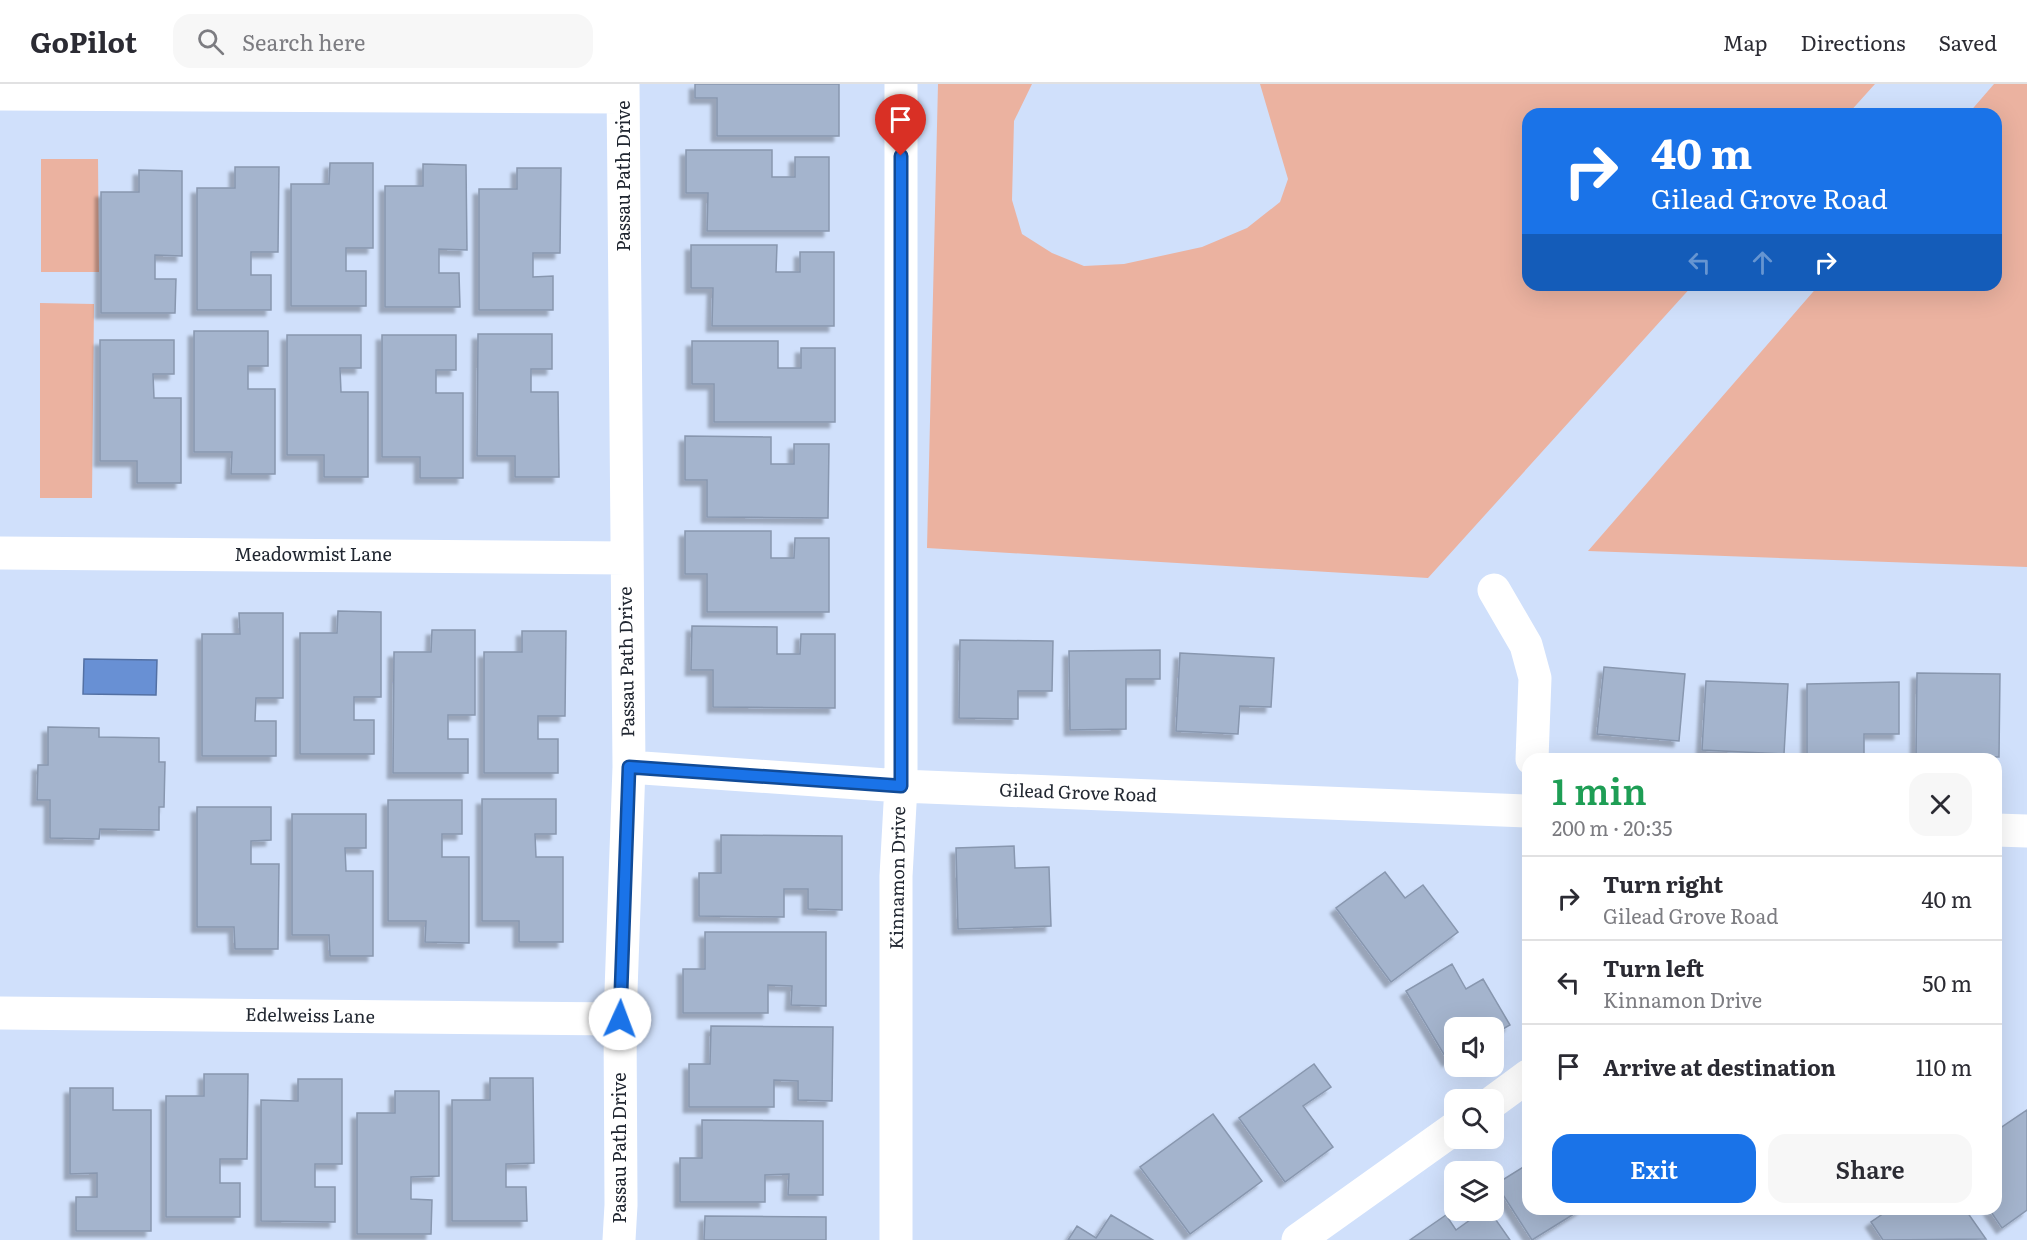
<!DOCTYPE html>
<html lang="en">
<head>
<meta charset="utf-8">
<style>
  :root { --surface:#fff; --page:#f7f7f7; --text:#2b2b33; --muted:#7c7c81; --line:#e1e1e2; --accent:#1a73e8 }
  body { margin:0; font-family:Literata,serif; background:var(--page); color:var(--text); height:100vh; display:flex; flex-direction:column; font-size:22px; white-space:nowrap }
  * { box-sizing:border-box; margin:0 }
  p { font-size:20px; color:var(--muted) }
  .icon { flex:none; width:33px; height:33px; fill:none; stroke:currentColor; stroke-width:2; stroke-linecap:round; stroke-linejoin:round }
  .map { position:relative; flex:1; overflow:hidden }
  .side { position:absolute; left:1522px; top:669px; width:480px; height:462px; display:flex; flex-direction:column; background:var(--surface); border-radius:18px; box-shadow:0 6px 24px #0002 }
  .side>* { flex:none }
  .banner { position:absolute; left:1522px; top:24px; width:480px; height:183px; border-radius:18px; box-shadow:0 6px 24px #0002; background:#1a73e8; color:#fff; overflow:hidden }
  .buttons { position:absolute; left:1444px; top:933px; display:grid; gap:12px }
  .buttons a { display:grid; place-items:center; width:60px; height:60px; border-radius:12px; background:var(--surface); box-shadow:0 6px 24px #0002; font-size:30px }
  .pin { position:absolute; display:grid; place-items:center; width:51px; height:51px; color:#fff; margin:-62px -26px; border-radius:50% 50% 50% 0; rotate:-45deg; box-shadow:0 0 6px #0007 }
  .pin .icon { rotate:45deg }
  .me { position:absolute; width:66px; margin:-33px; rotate:2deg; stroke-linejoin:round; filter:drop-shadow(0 0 4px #0008) }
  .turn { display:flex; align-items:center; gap:21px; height:126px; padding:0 30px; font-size:27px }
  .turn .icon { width:78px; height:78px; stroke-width:2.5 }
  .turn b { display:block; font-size:42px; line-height:51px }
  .lanes { display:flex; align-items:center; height:57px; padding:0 30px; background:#0003; justify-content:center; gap:30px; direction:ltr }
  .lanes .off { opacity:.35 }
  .round { display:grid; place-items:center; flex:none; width:63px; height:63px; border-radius:18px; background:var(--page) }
  .headline { display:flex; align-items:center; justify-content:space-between; height:102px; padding:0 30px }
  h1 { font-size:36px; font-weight:600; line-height:45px; color:#1e9e55 }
  .primary-button { display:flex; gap:12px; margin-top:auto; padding:12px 30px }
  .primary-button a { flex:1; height:69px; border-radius:18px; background:var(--accent); color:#fff; font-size:24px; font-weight:600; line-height:69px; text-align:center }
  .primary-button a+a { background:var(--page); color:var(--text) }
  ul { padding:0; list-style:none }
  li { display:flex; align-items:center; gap:18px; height:84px; padding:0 30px; border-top:2px solid var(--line) }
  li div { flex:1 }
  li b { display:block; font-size:22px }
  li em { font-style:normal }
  header { display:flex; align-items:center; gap:36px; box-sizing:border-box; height:84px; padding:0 30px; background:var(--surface); border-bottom:2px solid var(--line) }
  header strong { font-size:28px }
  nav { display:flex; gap:33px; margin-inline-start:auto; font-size:21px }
  .search { width:420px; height:54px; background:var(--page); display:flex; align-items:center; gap:15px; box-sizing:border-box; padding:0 21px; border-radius:18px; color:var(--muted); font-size:22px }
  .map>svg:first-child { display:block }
  .green { fill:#ebb2a0 }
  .water { fill:#6890d4; stroke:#5370a3; stroke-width:1.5 }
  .building { fill:#a4b4cd; stroke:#8897af; stroke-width:1.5; filter:url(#shadow) }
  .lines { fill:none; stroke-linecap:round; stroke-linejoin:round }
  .minor { stroke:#fff; stroke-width:33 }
  .route-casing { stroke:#114b97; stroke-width:15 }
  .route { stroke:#1a73e8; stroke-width:10 }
  .labels { text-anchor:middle; stroke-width:6; stroke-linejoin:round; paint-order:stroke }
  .street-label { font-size:18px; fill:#212731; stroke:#fff }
</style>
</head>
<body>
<header>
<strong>GoPilot</strong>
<div class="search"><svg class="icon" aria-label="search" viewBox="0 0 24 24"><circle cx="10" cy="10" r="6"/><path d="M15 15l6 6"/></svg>Search here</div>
<nav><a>Map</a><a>Directions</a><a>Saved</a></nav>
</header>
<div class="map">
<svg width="2027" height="1156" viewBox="0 0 2027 1156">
  <defs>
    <filter id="shadow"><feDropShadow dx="-5.5" dy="5.5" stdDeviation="1.5" flood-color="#0004"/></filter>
  </defs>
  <rect width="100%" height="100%" fill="#d0e0fb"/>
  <!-- green -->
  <path class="green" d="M 938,0 L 1032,0 L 1014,37 L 1012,116 L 1022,150 L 1052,169 L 1084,182 L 1124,180 L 1202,163 L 1247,144 L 1280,118 L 1288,95 L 1260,0 L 1875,0 L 1848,30 L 1528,30 L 1528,201 L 1693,201 L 1428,494 L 927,464 Z
    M 1994,0 L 2027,0 L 2027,483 L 1588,467 L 1819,201 L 1996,201 L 1996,30 L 1968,30 Z
    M 41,75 L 98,75 L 99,188 L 41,188 Z
    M 40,219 L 94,220 L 92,414 L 40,414 Z"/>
  <!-- water -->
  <path class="water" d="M 84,575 L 157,576 L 156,611 L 83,610 Z"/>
  <!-- building -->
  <path class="building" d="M 695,0 L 839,0 L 839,52 L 717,52 L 717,14 L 695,14 Z
    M 686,66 L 772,66 L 772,93 L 795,93 L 795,73 L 829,73 L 829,147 L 707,147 L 708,109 L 686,109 Z
    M 330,79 L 373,79 L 373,164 L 346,164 L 346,187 L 366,187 L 366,222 L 291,222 L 291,100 L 329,100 Z
    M 423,80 L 466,81 L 467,166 L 439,165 L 439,189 L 459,189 L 460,223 L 385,223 L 385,102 L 423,102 Z
    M 235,83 L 279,83 L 278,168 L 251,168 L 251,191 L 271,191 L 271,226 L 197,226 L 197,104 L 235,104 Z
    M 517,84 L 561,84 L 560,169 L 533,169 L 533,193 L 553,192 L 553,226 L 479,226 L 479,105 L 517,105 Z
    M 139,86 L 182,87 L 182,172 L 155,171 L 155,195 L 176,195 L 175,229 L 101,229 L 101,108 L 139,108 Z
    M 691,161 L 777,161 L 776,188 L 800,188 L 800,168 L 834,168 L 834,242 L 712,242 L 713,204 L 691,204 Z
    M 194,247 L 268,247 L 268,282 L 248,282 L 248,305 L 275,305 L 275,390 L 231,390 L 232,368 L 194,368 Z
    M 478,250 L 552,250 L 552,285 L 531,285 L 531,308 L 558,308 L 559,393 L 515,393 L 515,372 L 477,372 Z
    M 287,251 L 361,251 L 361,284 L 340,284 L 341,308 L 368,308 L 368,393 L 324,393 L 324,371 L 287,371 Z
    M 382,251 L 456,251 L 456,286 L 436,286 L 436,309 L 463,309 L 463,394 L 420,394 L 420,373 L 382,373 Z
    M 100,256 L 174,256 L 174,290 L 153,290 L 154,314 L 181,314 L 181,399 L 137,399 L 137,377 L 100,377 Z
    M 692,257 L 778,257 L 778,284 L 801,284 L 801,264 L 835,264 L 835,338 L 714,338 L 714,300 L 692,300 Z
    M 685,352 L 771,353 L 771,380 L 794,380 L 794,360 L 829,360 L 828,434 L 707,433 L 707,396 L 685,396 Z
    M 685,447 L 771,447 L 771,474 L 794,474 L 795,454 L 829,454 L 829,528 L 707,528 L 707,490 L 685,490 Z
    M 338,527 L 381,528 L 381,613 L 354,613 L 354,636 L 374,636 L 374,670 L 300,670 L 300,549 L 337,549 Z
    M 239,529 L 283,529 L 283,614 L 256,614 L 255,637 L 276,637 L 276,672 L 202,672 L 202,550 L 240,550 Z
    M 692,542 L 777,543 L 777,570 L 800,570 L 801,550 L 835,550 L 835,624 L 713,623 L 713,586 L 691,586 Z
    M 432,546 L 475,546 L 475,631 L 448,631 L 448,655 L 468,655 L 468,689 L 393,689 L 394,568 L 431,568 Z
    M 522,547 L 566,547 L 565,632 L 538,632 L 538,655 L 558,655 L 558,689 L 484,689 L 484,568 L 522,568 Z
    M 960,556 L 1053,557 L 1052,607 L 1018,607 L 1018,635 L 959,634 Z
    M 1160,566 L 1160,595 L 1126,595 L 1126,645 L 1070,646 L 1069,567 Z
    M 1180,569 L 1274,574 L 1271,623 L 1240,622 L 1238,650 L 1176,647 Z
    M 1604,583 L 1685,590 L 1679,657 L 1597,650 Z
    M 1917,589 L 2000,590 L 1999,673 L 1916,672 Z
    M 1706,597 L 1788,600 L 1784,670 L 1702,666 Z
    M 1899,598 L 1899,650 L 1864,650 L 1864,675 L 1807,675 L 1807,600 Z
    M 48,643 L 99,644 L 99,653 L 159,654 L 159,678 L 165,678 L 164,723 L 159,723 L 159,746 L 100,745 L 99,755 L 50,754 L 50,716 L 37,716 L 38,681 L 48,681 Z
    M 482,715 L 556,715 L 556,750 L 535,750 L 536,773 L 563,773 L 563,858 L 519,858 L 519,837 L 482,837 Z
    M 388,716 L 462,716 L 462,750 L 442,750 L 442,773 L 469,773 L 469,859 L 425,858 L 426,837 L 388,837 Z
    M 197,723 L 271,723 L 271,756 L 251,757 L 251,780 L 279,780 L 278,865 L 235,865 L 234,843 L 197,843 Z
    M 292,730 L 366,730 L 366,764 L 345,764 L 346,787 L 373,787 L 373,872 L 330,872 L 329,851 L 292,851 Z
    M 721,751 L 842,752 L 842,826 L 808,825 L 808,805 L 784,805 L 784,833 L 699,832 L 699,789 L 721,789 Z
    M 1014,762 L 1015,784 L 1049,783 L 1051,842 L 958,845 L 956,764 Z
    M 1385,788 L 1405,814 L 1423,801 L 1458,848 L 1391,898 L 1336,824 Z
    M 705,848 L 826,848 L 826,922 L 791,921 L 792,902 L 768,901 L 768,929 L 683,929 L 683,885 L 705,885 Z
    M 1452,880 L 1466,905 L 1483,895 L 1510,941 L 1494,950 L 1494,944 L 1455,944 L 1455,973 L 1448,977 L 1406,907 Z
    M 711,942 L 833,943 L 832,1017 L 798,1016 L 798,997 L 774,996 L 774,1023 L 689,1023 L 689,980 L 710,980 Z
    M 1314,980 L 1331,1003 L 1303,1022 L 1333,1063 L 1285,1098 L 1239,1034 Z
    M 204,990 L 248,990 L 247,1075 L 220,1075 L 220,1099 L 240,1099 L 240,1133 L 166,1133 L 166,1012 L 204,1012 Z
    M 490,994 L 533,994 L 534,1079 L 506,1080 L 506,1103 L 526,1103 L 527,1137 L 452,1137 L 452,1016 L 490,1016 Z
    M 298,995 L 342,995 L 342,1080 L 315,1080 L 315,1103 L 335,1103 L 335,1138 L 261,1137 L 261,1016 L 298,1017 Z
    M 70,1004 L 113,1004 L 113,1026 L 151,1026 L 151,1147 L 76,1147 L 76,1113 L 97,1113 L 97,1089 L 70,1090 Z
    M 395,1007 L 439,1007 L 439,1092 L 411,1093 L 411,1115 L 432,1116 L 431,1150 L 357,1150 L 357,1029 L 395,1029 Z
    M 2027,1026 L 2027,1126 L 2002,1144 L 1989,1125 L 1996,1125 L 1996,1047 Z
    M 1213,1030 L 1262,1097 L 1190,1150 L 1140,1083 Z
    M 702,1036 L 823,1037 L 823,1111 L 788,1111 L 789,1090 L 765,1091 L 765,1118 L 680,1118 L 680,1074 L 702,1074 Z
    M 1528,1080 L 1528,1125 L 1582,1125 L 1532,1156 L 1496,1100 Z
    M 1890,1125 L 1965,1125 L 1986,1155 L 1883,1156 L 1871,1138 Z
    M 1484,1126 L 1489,1126 L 1510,1156 L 1410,1156 L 1446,1131 L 1456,1146 Z
    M 1111,1131 L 1153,1156 L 1068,1156 L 1077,1142 L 1096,1154 Z
    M 705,1132 L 826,1133 L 826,1156 L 704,1156 Z"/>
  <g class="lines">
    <!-- minor -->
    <path class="minor" d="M 0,10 L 623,13
      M 0,469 L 626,474
      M 1494,506 L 1526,561 L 1535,594 L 1532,675
      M 629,683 L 901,702 L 1528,727
      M 1996,746 L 2027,747
      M 0,929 L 620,935
      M 1494,1017 L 1528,992
      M 619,1156 L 621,1121 L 620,935 L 629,683 L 623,0
      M 896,1156 L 896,792 L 901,702 L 901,0
      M 1298,1156 L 1455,1044"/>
  </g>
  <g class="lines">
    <!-- route casing -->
    <g class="route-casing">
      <path id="route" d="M 620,935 L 629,683 L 901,702 L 901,72"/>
    </g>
    <!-- route -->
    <use href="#route" class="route"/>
  </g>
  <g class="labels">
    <!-- street labels -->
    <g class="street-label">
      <text transform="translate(624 92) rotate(-90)" y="6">Passau Path Drive</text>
      <text x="313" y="477">Meadowmist Lane</text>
      <text transform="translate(627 578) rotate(-91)" y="6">Passau Path Drive</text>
      <text transform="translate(1078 709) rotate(2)" y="6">Gilead Grove Road</text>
      <text transform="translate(898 794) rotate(-89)" y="6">Kinnamon Drive</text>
      <text transform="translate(310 932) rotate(1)" y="6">Edelweiss Lane</text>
      <text transform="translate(620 1064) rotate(-90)" y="6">Passau Path Drive</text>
    </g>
  </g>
</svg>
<div class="buttons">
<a><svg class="icon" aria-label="sound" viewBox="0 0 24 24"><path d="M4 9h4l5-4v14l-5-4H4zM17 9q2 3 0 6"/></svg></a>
<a><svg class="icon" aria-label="search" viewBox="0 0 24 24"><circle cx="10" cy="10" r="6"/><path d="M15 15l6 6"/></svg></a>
<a><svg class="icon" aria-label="layers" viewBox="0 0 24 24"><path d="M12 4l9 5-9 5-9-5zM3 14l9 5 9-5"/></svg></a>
</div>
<div class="pin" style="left:901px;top:72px;background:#d93025"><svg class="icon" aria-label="arrive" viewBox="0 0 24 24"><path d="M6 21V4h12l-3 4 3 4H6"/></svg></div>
<svg class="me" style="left:620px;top:935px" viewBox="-20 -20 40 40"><circle r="19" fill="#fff"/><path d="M0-13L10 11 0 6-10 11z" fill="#1a73e8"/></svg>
<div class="banner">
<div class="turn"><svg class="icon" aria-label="right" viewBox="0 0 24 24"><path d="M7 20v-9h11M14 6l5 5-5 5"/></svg><div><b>40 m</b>Gilead Grove Road</div></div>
<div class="lanes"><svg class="icon off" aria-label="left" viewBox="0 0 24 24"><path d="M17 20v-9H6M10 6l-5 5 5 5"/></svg><svg class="icon off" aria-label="ahead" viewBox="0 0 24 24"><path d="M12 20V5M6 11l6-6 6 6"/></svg><svg class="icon" aria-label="right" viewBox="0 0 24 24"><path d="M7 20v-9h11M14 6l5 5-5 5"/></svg></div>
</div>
<section class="side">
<div class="headline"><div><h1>1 min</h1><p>200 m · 20:35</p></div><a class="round"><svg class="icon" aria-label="close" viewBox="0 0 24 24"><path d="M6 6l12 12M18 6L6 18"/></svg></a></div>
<ul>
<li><svg class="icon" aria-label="right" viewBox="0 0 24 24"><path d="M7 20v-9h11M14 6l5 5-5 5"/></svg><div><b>Turn right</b><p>Gilead Grove Road</p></div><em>40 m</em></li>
<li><svg class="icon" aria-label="left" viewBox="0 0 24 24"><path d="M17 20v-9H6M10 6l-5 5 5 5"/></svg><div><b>Turn left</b><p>Kinnamon Drive</p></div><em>50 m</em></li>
<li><svg class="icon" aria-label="arrive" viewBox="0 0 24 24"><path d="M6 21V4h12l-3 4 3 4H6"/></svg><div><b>Arrive at destination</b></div><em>110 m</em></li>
</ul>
<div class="primary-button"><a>Exit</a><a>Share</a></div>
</section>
</div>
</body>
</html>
